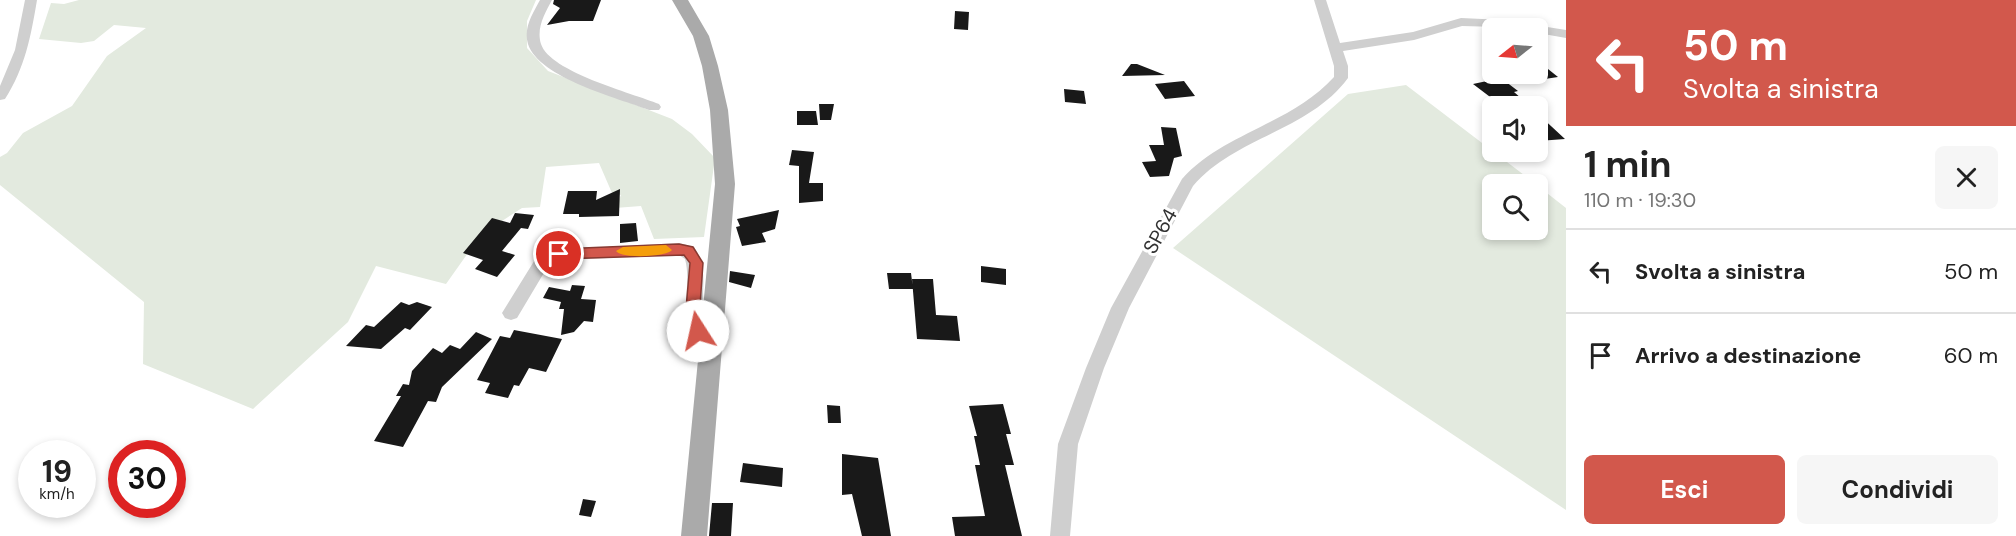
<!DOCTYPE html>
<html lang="it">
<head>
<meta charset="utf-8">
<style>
  :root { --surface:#fff; --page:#f6f6f6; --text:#222; --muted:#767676; --line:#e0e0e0; --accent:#d2584c }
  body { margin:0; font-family:"DM Sans",sans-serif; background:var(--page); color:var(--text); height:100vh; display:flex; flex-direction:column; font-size:22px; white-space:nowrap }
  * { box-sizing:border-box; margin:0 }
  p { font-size:20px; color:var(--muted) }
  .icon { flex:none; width:33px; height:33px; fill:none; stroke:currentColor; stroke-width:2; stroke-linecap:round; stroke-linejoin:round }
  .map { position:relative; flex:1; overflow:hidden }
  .details { display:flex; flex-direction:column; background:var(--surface); width:450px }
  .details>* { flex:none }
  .top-card { background:#d2584c; color:#fff; overflow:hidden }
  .needle { width:39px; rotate:253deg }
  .tools { position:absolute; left:1482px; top:18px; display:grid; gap:12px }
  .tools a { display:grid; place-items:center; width:66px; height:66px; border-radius:9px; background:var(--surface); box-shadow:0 3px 9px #0003; font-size:30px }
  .speed { position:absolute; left:18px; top:440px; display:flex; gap:12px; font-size:30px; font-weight:700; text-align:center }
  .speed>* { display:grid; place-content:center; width:78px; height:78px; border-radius:50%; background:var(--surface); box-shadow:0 3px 9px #0003; line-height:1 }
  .speed small { font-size:15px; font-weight:400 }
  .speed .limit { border:9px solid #d22; background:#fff; color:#111 }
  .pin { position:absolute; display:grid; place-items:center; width:51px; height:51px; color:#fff; margin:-26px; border:3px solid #fff; border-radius:50%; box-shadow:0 2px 6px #0007 }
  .me { position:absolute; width:66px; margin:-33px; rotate:350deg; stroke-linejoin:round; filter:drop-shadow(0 0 4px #0008) }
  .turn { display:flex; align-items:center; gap:21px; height:126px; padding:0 18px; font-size:27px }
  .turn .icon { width:78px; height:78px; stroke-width:2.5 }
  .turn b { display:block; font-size:42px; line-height:51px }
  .round { display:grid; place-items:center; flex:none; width:63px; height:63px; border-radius:9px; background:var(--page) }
  .overview { display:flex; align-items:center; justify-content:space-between; height:102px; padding:0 18px }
  h1 { font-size:36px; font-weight:700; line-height:45px }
  .cta { display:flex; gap:12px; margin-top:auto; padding:12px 18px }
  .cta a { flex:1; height:69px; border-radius:9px; background:var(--accent); color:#fff; font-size:24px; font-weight:700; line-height:69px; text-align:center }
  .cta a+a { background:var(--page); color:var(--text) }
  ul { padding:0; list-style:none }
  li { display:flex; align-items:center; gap:18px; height:84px; padding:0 18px; border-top:2px solid var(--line) }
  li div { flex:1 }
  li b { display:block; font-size:22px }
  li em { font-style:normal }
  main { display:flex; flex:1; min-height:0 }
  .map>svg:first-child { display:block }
  .green { fill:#e3eadf }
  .building { fill:#191919 }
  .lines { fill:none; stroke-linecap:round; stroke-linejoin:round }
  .minor { fill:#cfcfcf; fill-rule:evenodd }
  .major { fill:#aaa; fill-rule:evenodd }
  .route { fill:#d2584c; stroke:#883931; stroke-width:1.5 }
  .slow { fill:#f59e0b }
  .labels { text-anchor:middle; stroke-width:6; stroke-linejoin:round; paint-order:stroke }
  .street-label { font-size:20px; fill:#323232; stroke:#fff }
</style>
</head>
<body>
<main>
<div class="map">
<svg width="1566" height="536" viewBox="0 0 1566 536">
  <rect width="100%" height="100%" fill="#fff"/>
  <!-- green -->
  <path class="green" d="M 79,0 L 536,0 L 527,21 L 527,48 L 548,71 L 672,119 L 692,134 L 715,158 L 704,237 L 654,239 L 641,206 L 615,208 L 621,195 L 612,193 L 599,163 L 546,167 L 540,207 L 522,208 L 502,221 L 492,219 L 446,284 L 376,266 L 348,322 L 253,409 L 143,364 L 144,302 L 0,185 L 0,157 L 7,153 L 23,133 L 72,106 L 107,56 L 146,28 L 114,25 L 94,41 L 81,43 L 39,39 L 51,3 L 64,4 Z
    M 1406,85 L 1536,184 L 1492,184 L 1492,230 L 1538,230 L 1538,186 L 1566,208 L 1566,510 L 1173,248 L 1348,94 Z"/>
  <!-- building -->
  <path class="building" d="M 554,0 L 601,0 L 593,21 L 569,21 L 547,25 L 560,8 L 553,4 Z
    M 955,11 L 969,12 L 968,30 L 954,29 Z
    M 1538,61 L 1558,77 L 1538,80 Z
    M 1131,64 L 1137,64 L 1165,75 L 1122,76 Z
    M 1501,78 L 1518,91 L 1514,92 L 1530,106 L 1502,106 L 1473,84 Z
    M 1184,81 L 1195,96 L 1165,99 L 1155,84 Z
    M 1064,89 L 1084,91 L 1086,104 L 1065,102 Z
    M 819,104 L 834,104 L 831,120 L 820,120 Z
    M 797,111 L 816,111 L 818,125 L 797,125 Z
    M 1538,114 L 1565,139 L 1538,141 Z
    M 1161,127 L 1176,128 L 1182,156 L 1174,158 L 1169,176 L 1150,177 L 1142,162 L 1156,161 L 1149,145 L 1164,145 Z
    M 792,150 L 814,152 L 809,183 L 823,183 L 823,201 L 799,203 L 799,166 L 789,165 Z
    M 620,189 L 619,216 L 579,217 L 579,214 L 563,214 L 568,191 L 597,191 L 596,200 Z
    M 779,210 L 775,229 L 762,233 L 766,242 L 742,246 L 736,227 L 740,226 L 737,219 Z
    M 515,213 L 534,215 L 528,229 L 521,228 L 502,251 L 515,255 L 497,277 L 475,269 L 483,260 L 463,253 L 492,218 L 510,223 Z
    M 636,223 L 638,241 L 620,243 L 620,224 Z
    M 981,266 L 1006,269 L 1006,285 L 981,282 Z
    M 730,271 L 755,275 L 751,288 L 729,282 Z
    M 887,273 L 911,273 L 913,289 L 889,289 Z
    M 912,279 L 933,279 L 936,315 L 957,316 L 960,341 L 917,339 Z
    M 572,285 L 585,286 L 581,299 L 596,300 L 593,322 L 584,321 L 574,332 L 561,335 L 564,309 L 559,309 L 561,302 L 543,298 L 549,287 L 570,291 Z
    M 401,302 L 409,305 L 417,302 L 432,307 L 410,330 L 405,328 L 381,349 L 346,346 L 366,325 L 374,327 Z
    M 514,330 L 562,339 L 546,372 L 529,368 L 519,386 L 514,385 L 508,398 L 485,393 L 490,383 L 477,380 L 500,336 L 510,338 Z
    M 476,332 L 492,339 L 442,387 L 436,402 L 428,401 L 403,447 L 374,441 L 401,396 L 396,396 L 403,384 L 409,385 L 412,371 L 433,348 L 442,353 L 450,345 L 460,349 Z
    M 1003,404 L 1011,434 L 1006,434 L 1014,465 L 1005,465 L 1022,536 L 955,536 L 952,517 L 985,516 L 975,465 L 980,465 L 974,436 L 977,436 L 969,406 Z
    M 827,405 L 840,406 L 841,423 L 828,423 Z
    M 842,454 L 878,458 L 891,536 L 862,536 L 852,494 L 842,495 Z
    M 743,463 L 783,468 L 782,487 L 740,482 Z
    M 583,499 L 596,501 L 591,517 L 579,515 Z
    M 712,503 L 733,503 L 731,536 L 709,536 Z"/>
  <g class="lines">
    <!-- minor -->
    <path class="minor" d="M 25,0 L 37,0 C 31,36 25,68 5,99 L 0,100 L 0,86 L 15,50 Z
      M 540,0 L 552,0 C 545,13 536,28 541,44 C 550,72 632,93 659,104 L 661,107 L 659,110 L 649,110 C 618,98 539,78 528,44 C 523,28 533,13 540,0 Z
      M 1314,0 L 1326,0 L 1340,43 L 1413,32 L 1461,18 L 1504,20 L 1566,30 L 1566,38 L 1538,33 L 1538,28 L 1462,26 L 1414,40 L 1343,51 L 1348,66 L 1348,78 C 1309,131 1235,137 1193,186 L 1129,308 L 1104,368 L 1078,444 L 1070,536 L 1050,536 L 1058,444 L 1086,368 L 1111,308 L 1182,179 C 1223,133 1290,125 1334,77 L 1334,66 Z
      M 679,243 L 694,247 C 710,269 700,295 703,321 L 705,326 L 717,331 L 720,336 L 717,341 C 708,344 701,339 692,336 C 679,311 692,285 685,259 L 679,255 L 561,260 L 548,266 L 517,318 L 511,320 L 505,318 L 502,313 L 536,258 L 553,250 Z"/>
    <!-- major -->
    <path class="major" d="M 672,0 L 688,0 L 709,36 L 718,66 L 728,110 L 735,184 L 707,536 L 681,536 L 715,184 L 710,110 L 702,66 L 693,36 Z"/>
  </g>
  <!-- route -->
  <path class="route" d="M 679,244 L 693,247 L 703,263 L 699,320 L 705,331 L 703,335 L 693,335 L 685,320 L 690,263 L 684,255 L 559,259 L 552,254 L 559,249 Z"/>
  <!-- slow -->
  <path class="slow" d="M 666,245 L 672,250 C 666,257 622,259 616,251 L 623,247 Z"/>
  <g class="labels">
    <!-- street labels -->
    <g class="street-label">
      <text transform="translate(1160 231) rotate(-61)" y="7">SP64</text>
    </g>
  </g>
</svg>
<div class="tools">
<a><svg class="needle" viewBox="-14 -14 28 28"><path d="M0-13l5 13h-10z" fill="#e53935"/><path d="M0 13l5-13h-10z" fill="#767676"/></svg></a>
<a><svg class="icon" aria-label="sound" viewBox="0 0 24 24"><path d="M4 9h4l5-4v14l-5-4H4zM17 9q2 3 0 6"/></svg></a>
<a><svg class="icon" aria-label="search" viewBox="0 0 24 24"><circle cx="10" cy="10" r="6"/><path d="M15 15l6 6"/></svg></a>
</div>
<div class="speed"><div>19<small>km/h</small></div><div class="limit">30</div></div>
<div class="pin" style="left:559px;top:254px;background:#d93025"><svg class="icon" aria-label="arrive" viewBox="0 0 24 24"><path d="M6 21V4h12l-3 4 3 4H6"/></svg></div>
<svg class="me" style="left:698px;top:331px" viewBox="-20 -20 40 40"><circle r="19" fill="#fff"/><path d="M0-13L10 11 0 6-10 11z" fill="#d2584c"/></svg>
</div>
<section class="details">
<div class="top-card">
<div class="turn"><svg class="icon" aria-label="left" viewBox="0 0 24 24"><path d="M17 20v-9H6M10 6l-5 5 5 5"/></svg><div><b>50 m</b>Svolta a sinistra</div></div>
</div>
<div class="overview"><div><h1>1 min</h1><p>110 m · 19:30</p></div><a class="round"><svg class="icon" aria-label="close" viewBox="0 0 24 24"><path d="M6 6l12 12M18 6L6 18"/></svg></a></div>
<ul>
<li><svg class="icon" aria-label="left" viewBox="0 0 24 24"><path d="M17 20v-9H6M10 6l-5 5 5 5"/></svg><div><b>Svolta a sinistra</b></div><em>50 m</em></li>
<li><svg class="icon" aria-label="arrive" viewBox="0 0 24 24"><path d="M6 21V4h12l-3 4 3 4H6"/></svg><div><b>Arrivo a destinazione</b></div><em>60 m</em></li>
</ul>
<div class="cta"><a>Esci</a><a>Condividi</a></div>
</section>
</main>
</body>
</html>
